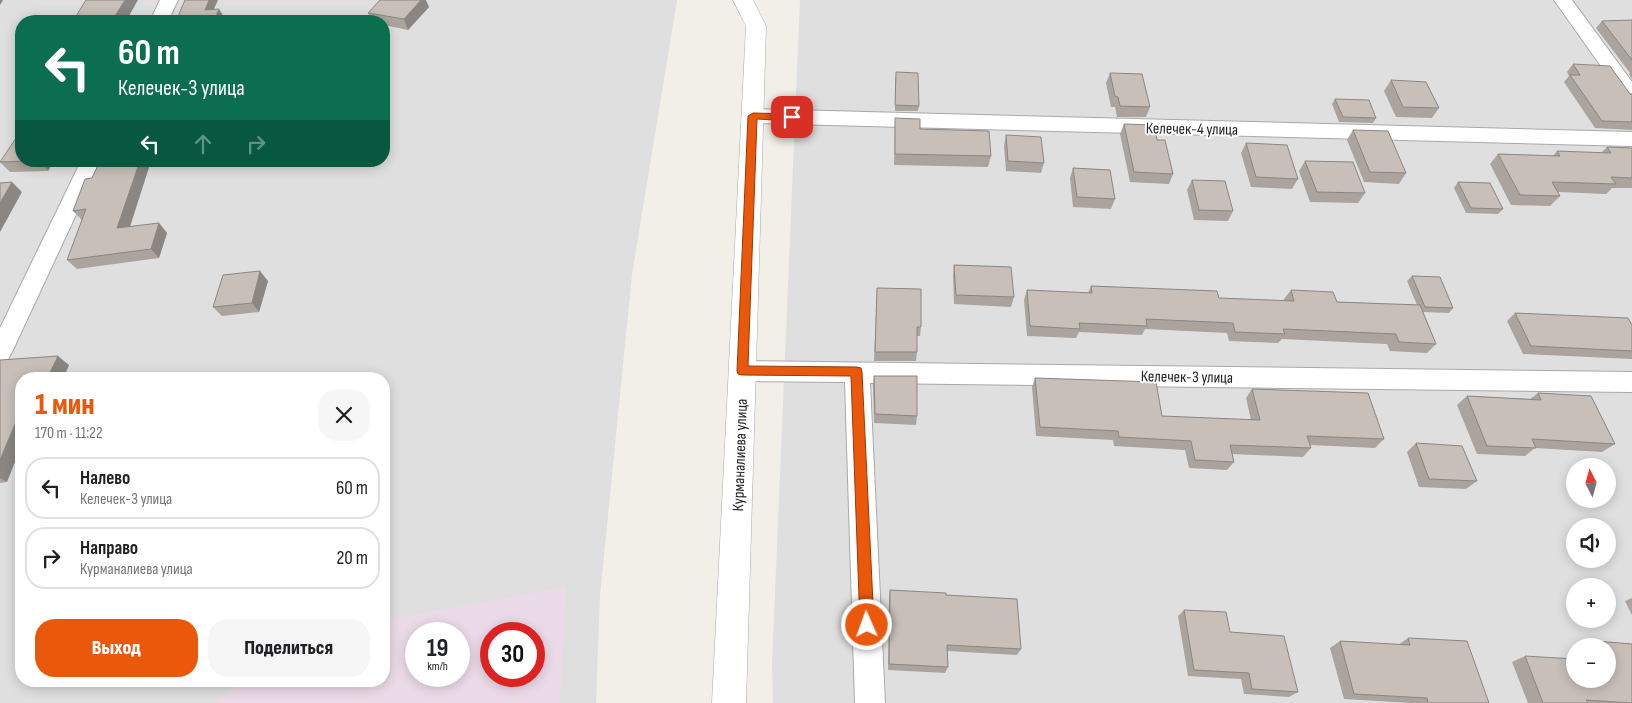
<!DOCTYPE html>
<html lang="ru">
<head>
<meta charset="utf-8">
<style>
  :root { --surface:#fff; --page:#f6f6f6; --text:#202124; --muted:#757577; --line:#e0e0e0; --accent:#ea580c }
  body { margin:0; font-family:"Sofia Sans Condensed",sans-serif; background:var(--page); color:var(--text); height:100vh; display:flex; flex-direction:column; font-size:19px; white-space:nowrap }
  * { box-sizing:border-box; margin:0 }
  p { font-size:16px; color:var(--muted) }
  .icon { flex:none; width:28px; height:28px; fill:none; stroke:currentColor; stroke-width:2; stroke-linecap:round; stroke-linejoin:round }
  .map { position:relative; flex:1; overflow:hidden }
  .drawer { position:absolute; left:15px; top:372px; width:375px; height:315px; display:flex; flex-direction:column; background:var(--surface); border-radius:20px; box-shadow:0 2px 12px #0003 }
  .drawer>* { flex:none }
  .top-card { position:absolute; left:15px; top:15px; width:375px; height:152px; border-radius:20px; box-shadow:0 2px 12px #0003; background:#0b6e4f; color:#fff; overflow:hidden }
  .needle { width:32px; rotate:354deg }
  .buttons { position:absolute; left:1566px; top:458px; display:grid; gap:10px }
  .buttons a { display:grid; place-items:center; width:50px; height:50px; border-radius:50%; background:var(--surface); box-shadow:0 2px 12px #0003; font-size:25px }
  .speed { position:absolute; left:405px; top:622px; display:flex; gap:10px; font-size:25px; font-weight:700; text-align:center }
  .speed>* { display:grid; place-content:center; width:65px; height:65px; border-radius:50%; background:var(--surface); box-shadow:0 2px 12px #0003; line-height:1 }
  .speed small { font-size:12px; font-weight:400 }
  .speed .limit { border:8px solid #d22; background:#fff; color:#111 }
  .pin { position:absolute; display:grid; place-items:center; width:42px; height:42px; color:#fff; margin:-21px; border-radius:10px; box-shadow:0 2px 8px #0006 }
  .me { position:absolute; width:55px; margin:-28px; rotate:358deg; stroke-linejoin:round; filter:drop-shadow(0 0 4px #0008) }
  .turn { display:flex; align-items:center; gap:18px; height:105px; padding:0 20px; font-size:22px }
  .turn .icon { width:65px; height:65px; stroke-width:2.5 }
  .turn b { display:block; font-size:35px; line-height:42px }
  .lanes { display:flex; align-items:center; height:48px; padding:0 20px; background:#0003; justify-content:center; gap:25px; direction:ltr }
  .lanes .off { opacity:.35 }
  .round { display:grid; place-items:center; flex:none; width:52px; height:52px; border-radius:20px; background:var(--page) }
  .overview { display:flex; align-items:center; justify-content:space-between; height:85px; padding:0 20px }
  h1 { font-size:30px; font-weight:800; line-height:38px; color:var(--accent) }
  .button { display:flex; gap:10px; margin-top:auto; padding:10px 20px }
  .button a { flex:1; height:58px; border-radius:20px; background:var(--accent); color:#fff; font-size:20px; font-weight:800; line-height:58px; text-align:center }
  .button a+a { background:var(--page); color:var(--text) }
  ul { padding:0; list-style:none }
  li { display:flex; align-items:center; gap:15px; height:62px; margin:0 10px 8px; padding:0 10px; border:2px solid var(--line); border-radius:20px }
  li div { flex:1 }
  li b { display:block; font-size:19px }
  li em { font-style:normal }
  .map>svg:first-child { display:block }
  .residential { fill:#e0dfdf; fill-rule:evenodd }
  .industrial { fill:#ebdbe8; fill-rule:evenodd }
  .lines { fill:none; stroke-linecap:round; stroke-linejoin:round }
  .minor-casing { stroke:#a9a9a9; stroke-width:2 }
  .tertiary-casing { stroke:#a9a9a9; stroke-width:1 }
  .minor { fill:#fff; fill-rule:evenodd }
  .tertiary { fill:#fff; fill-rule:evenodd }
  .wall { fill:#aba49e }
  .shaded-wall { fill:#8b8681 }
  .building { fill:#c7bfb8; stroke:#8b8681 }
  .route { fill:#ea580c; stroke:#983908 }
  .labels { text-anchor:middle; stroke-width:4; stroke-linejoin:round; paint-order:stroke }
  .street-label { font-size:16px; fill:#222; stroke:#fff }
</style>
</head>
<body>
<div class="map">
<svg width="1632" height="703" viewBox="0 0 1632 703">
  <rect width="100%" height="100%" fill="#f2efe9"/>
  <!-- residential -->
  <path class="residential" d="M 0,0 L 677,0 L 632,275 L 600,596 L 596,703 L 0,703 ZM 21,21 L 384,21 L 384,161 L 21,161 ZM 21,379 L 384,379 L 384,681 L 21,681 ZM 416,634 L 459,634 L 459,676 L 416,676 ZM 491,634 L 534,634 L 534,676 L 491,676 Z
    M 800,0 L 1632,0 L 1632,703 L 773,703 L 772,664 ZM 1575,466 L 1608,466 L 1608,499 L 1575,499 ZM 1575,526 L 1608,526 L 1608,559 L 1575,559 ZM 1575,586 L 1608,586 L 1608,619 L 1575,619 ZM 1575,646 L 1608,646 L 1608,679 L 1575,679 Z"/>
  <!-- industrial -->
  <path class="industrial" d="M 566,587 L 560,703 L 216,703 L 241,681 L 384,681 L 384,621 ZM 416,634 L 459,634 L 459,676 L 416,676 ZM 491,634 L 534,634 L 534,676 L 491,676 Z"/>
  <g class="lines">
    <!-- minor casing -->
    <g class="minor-casing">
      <path id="minor" d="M 160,0 L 178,0 L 168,21 L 150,21 Z
        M 1554,0 L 1572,0 L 1632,82 L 1632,102 L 1625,100 Z
        M 753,109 L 1632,132 L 1632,146 L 753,123 L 746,121 L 743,116 L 746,111 Z
        M 81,161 L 101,161 L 12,352 L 8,359 L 0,362 L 0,328 Z
        M 742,361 L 1632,372 L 1632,392 L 870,383 L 885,703 L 855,703 L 845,382 L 742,381 L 733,378 L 730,371 L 733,364 Z"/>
    </g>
    <!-- tertiary casing -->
    <g class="tertiary-casing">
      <path id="tertiary" d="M 733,0 L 753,0 L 766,26 L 746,703 L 712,703 L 746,26 Z"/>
    </g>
    <!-- minor -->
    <use href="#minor" class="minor"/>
    <!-- tertiary -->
    <use href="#tertiary" class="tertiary"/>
  </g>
  <!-- wall -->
  <path class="wall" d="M 429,7 L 408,30 L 384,25 L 384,21 L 372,21 L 368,13 Z
    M 1632,20 L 1632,79 L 1629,74 L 1630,73 L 1596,28 L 1602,21 Z
    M 1573,64 L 1632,94 L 1632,130 L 1595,128 L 1564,82 L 1569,76 L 1567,72 Z
    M 1110,73 L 1150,107 L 1146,117 L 1117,117 L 1115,107 L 1111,107 L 1106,83 Z
    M 895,77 L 919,106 L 918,111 L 895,111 Z
    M 1391,80 L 1439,108 L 1432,118 L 1396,117 L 1384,91 Z
    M 1335,99 L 1376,118 L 1373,123 L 1339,122 L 1332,104 Z
    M 895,118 L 920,129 L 991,156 L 988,167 L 894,165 Z
    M 1124,124 L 1157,140 L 1173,174 L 1169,184 L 1130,182 L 1120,134 Z
    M 1353,130 L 1406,173 L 1399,184 L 1364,182 L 1347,140 Z
    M 1006,135 L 1044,163 L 1041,173 L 1006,171 L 1004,146 Z
    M 1246,143 L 1298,179 L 1292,189 L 1251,187 L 1241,153 Z
    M 1607,147 L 1632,148 L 1632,188 L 1612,188 L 1606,194 L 1558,192 L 1560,196 L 1550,206 L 1511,205 L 1490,164 L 1498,154 L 1553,156 L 1557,151 L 1601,153 Z
    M 21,161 L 54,161 L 48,171 L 10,172 L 0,162 Z
    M 100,161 L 152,161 L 151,161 L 130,227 L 159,223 L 167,233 L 159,258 L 77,269 L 67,260 L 82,220 L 73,211 L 92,178 Z
    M 1305,161 L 1365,193 L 1358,203 L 1310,202 L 1299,171 Z
    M 1073,168 L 1115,199 L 1111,209 L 1073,207 L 1070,178 Z
    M 1192,180 L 1233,211 L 1228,221 L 1194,220 L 1187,190 Z
    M 1458,182 L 1503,209 L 1498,214 L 1466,213 L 1454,188 Z
    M 954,265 L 1014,297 L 1011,307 L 954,304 L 953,275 Z
    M 1412,276 L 1453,308 L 1449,313 L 1423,312 L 1436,344 L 1427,353 L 1390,351 L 1387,344 L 1282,339 L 1278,343 L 1229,341 L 1227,333 L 1145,329 L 1142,335 L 1079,332 L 1076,338 L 1027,336 L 1024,300 L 1027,290 L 1088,293 L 1091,286 L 1219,298 L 1284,301 L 1284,299 L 1291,290 L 1337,302 L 1417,305 L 1407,281 Z
    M 268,281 L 259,312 L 222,316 L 213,307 Z
    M 877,288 L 921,327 L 920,336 L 917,336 L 917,352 L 916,361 L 874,361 Z
    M 1515,313 L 1632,325 L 1632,359 L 1523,354 L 1507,321 Z
    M 0,360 L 69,365 L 63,379 L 21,379 L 7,482 L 0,483 Z
    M 874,376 L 917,416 L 916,425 L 874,423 L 873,385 Z
    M 1035,378 L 1162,416 L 1251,420 L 1246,398 L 1252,389 L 1384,439 L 1375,448 L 1310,445 L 1311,448 L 1303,457 L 1232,454 L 1234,462 L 1227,470 L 1189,468 L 1185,450 L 1114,446 L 1113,440 L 1036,436 L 1032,387 Z
    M 1538,393 L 1615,444 L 1602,452 L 1535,448 L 1525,456 L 1477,454 L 1457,405 L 1467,396 L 1530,399 Z
    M 1416,443 L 1477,481 L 1466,489 L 1419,487 L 1407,452 Z
    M 890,590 L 946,595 L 1021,649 L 1017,655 L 947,651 L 948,667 L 945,673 L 888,670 L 889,597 Z
    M 1632,598 L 1632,615 L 1625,601 Z
    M 1184,610 L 1230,632 L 1298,692 L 1289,697 L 1244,694 L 1241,679 L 1188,676 L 1178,616 Z
    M 1408,638 L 1489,703 L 1411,703 L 1344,699 L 1330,648 L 1340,641 L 1398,645 Z
    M 1595,641 L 1632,644 L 1632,703 L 1528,703 L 1512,662 L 1525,656 L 1608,679 L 1608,646 L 1584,646 Z"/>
  <!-- shaded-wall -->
  <path class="shaded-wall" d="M 0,0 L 3,0 L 0,5 Z
    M 125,0 L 138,0 L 126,21 L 112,21 Z
    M 209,0 L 218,0 L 210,18 L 205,10 Z
    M 421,0 L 426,0 L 429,7 L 408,30 L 404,19 Z
    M 219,9 L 224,17 L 222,21 L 214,21 Z
    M 39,161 L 54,161 L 48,171 Z
    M 140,161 L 151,161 L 126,238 L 117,228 Z
    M 12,182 L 22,192 L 0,232 L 0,203 Z
    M 159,223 L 167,233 L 159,258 L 151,249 Z
    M 260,271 L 268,281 L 259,312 L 252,303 Z
    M 58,356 L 69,365 L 63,379 L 47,379 Z
    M 21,410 L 21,447 L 7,482 L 0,478 L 0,460 Z"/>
  <!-- building -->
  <path class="building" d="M 86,0 L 125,0 L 112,21 L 73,21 Z
    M 185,0 L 209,0 L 205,10 L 219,9 L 214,21 L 176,21 Z
    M 380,0 L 421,0 L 404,19 L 368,13 Z
    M 1632,20 L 1632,60 L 1602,21 Z
    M 1573,64 L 1610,66 L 1630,94 L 1632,94 L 1632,122 L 1602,121 L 1570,75 L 1580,75 Z
    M 896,72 L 918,73 L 919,106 L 895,105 Z
    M 1110,73 L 1142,74 L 1150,107 L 1120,106 L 1118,97 L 1115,96 Z
    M 1391,80 L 1426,82 L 1439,108 L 1403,107 Z
    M 1335,99 L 1369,100 L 1376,118 L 1343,117 Z
    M 895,118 L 920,119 L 920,129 L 989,131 L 991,156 L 895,154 Z
    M 1124,124 L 1154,125 L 1157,140 L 1165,140 L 1173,174 L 1134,172 Z
    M 1353,130 L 1388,131 L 1406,173 L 1370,172 Z
    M 1006,135 L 1041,137 L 1044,163 L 1008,161 Z
    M 16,138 L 21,138 L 21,161 L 27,161 L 0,162 Z
    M 1246,143 L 1287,145 L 1298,179 L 1256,177 Z
    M 1607,147 L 1632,148 L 1632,178 L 1611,177 L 1616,184 L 1552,182 L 1560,196 L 1520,195 L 1498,154 L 1560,156 L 1557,151 L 1611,153 Z
    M 100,161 L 140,161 L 117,228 L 159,223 L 151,249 L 67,260 L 86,209 L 73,211 L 85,179 L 92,178 Z
    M 1305,161 L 1353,162 L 1365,193 L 1317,192 Z
    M 1073,168 L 1110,170 L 1115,199 L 1077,197 Z
    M 1192,180 L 1225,181 L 1233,211 L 1199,210 Z
    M 12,182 L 0,203 L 0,183 Z
    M 1458,182 L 1490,183 L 1503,209 L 1471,208 Z
    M 954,265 L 1011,267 L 1014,297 L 956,295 Z
    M 260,271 L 252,303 L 213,307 L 223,275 Z
    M 1412,276 L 1440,277 L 1453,308 L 1425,307 Z
    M 1091,286 L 1217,291 L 1219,298 L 1294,301 L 1291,290 L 1333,292 L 1337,302 L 1420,305 L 1436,344 L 1399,342 L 1396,334 L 1283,329 L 1285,334 L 1235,332 L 1233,323 L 1146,319 L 1147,326 L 1079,323 L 1080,329 L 1030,326 L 1027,290 L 1092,293 Z
    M 877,288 L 921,289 L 921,327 L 917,327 L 917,352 L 875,352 Z
    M 1515,313 L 1628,318 L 1632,325 L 1632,351 L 1531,346 Z
    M 58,356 L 47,379 L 21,379 L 21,410 L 0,460 L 0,360 Z
    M 874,376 L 917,376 L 917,416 L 875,414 Z
    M 1035,378 L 1156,382 L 1162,416 L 1260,420 L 1252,389 L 1368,393 L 1384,439 L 1307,436 L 1311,448 L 1230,445 L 1234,462 L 1195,460 L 1191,441 L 1119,437 L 1118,431 L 1040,427 Z
    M 1538,393 L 1591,396 L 1615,444 L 1532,439 L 1536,448 L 1487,446 L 1467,396 L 1541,400 Z
    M 1416,443 L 1462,446 L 1477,481 L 1429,479 Z
    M 890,590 L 946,593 L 946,595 L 1017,599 L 1021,649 L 947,645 L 948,667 L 889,664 Z
    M 1184,610 L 1226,612 L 1230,632 L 1284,636 L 1298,692 L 1252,689 L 1249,673 L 1194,670 Z
    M 1408,638 L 1467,641 L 1489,703 L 1428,703 L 1427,698 L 1354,694 L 1340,641 L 1410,645 Z
    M 1595,641 L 1632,644 L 1632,703 L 1586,700 L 1588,703 L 1543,703 L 1525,656 L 1575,659 L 1575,679 L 1608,679 L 1608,646 L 1597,646 Z"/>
  <!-- route -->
  <path class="route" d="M 753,113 L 792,114 L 797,117 L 792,121 L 757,119 L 748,366 L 857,367 L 861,368 L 862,372 L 874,625 L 872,630 L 867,632 L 862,630 L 860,625 L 851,376 L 742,375 L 738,374 L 737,371 L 748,116 Z"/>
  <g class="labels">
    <!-- street labels -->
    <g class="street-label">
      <text transform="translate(1192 128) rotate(1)" y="6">Келечек-4 улица</text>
      <text transform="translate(1187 376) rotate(1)" y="6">Келечек-3 улица</text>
      <text transform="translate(739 455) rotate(-88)" y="6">Курманалиева улица</text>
    </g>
  </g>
</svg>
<div class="buttons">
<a><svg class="needle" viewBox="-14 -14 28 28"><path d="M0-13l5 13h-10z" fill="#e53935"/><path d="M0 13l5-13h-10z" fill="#757577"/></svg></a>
<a><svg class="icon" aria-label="sound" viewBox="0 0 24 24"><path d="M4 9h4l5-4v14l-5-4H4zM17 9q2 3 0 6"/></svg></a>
<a>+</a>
<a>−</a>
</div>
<div class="speed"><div>19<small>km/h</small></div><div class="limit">30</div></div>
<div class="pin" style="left:792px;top:117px;background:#d93025"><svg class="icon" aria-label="arrive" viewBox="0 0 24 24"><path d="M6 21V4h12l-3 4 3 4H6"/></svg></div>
<svg class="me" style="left:867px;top:625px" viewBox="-20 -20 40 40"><circle r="17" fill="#ea580c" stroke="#fff" stroke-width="3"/><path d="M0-11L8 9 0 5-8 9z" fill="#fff"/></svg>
<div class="top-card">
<div class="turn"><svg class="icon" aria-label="left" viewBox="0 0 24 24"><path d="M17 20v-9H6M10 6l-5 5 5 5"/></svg><div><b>60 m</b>Келечек-3 улица</div></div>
<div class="lanes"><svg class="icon" aria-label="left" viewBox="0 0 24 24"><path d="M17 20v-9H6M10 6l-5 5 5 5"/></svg><svg class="icon off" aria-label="ahead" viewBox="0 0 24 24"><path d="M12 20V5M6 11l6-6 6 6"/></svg><svg class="icon off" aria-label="right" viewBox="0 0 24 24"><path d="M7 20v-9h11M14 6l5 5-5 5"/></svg></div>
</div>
<section class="drawer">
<div class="overview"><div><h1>1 мин</h1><p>170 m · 11:22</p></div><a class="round"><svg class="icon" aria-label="close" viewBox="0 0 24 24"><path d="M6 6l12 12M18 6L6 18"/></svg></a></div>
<ul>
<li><svg class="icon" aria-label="left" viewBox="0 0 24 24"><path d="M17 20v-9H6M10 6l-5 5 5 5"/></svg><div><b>Налево</b><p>Келечек-3 улица</p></div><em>60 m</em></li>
<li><svg class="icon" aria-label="right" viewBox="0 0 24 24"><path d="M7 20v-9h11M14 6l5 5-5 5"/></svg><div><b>Направо</b><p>Курманалиева улица</p></div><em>20 m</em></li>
</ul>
<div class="button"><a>Выход</a><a>Поделиться</a></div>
</section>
</div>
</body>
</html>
